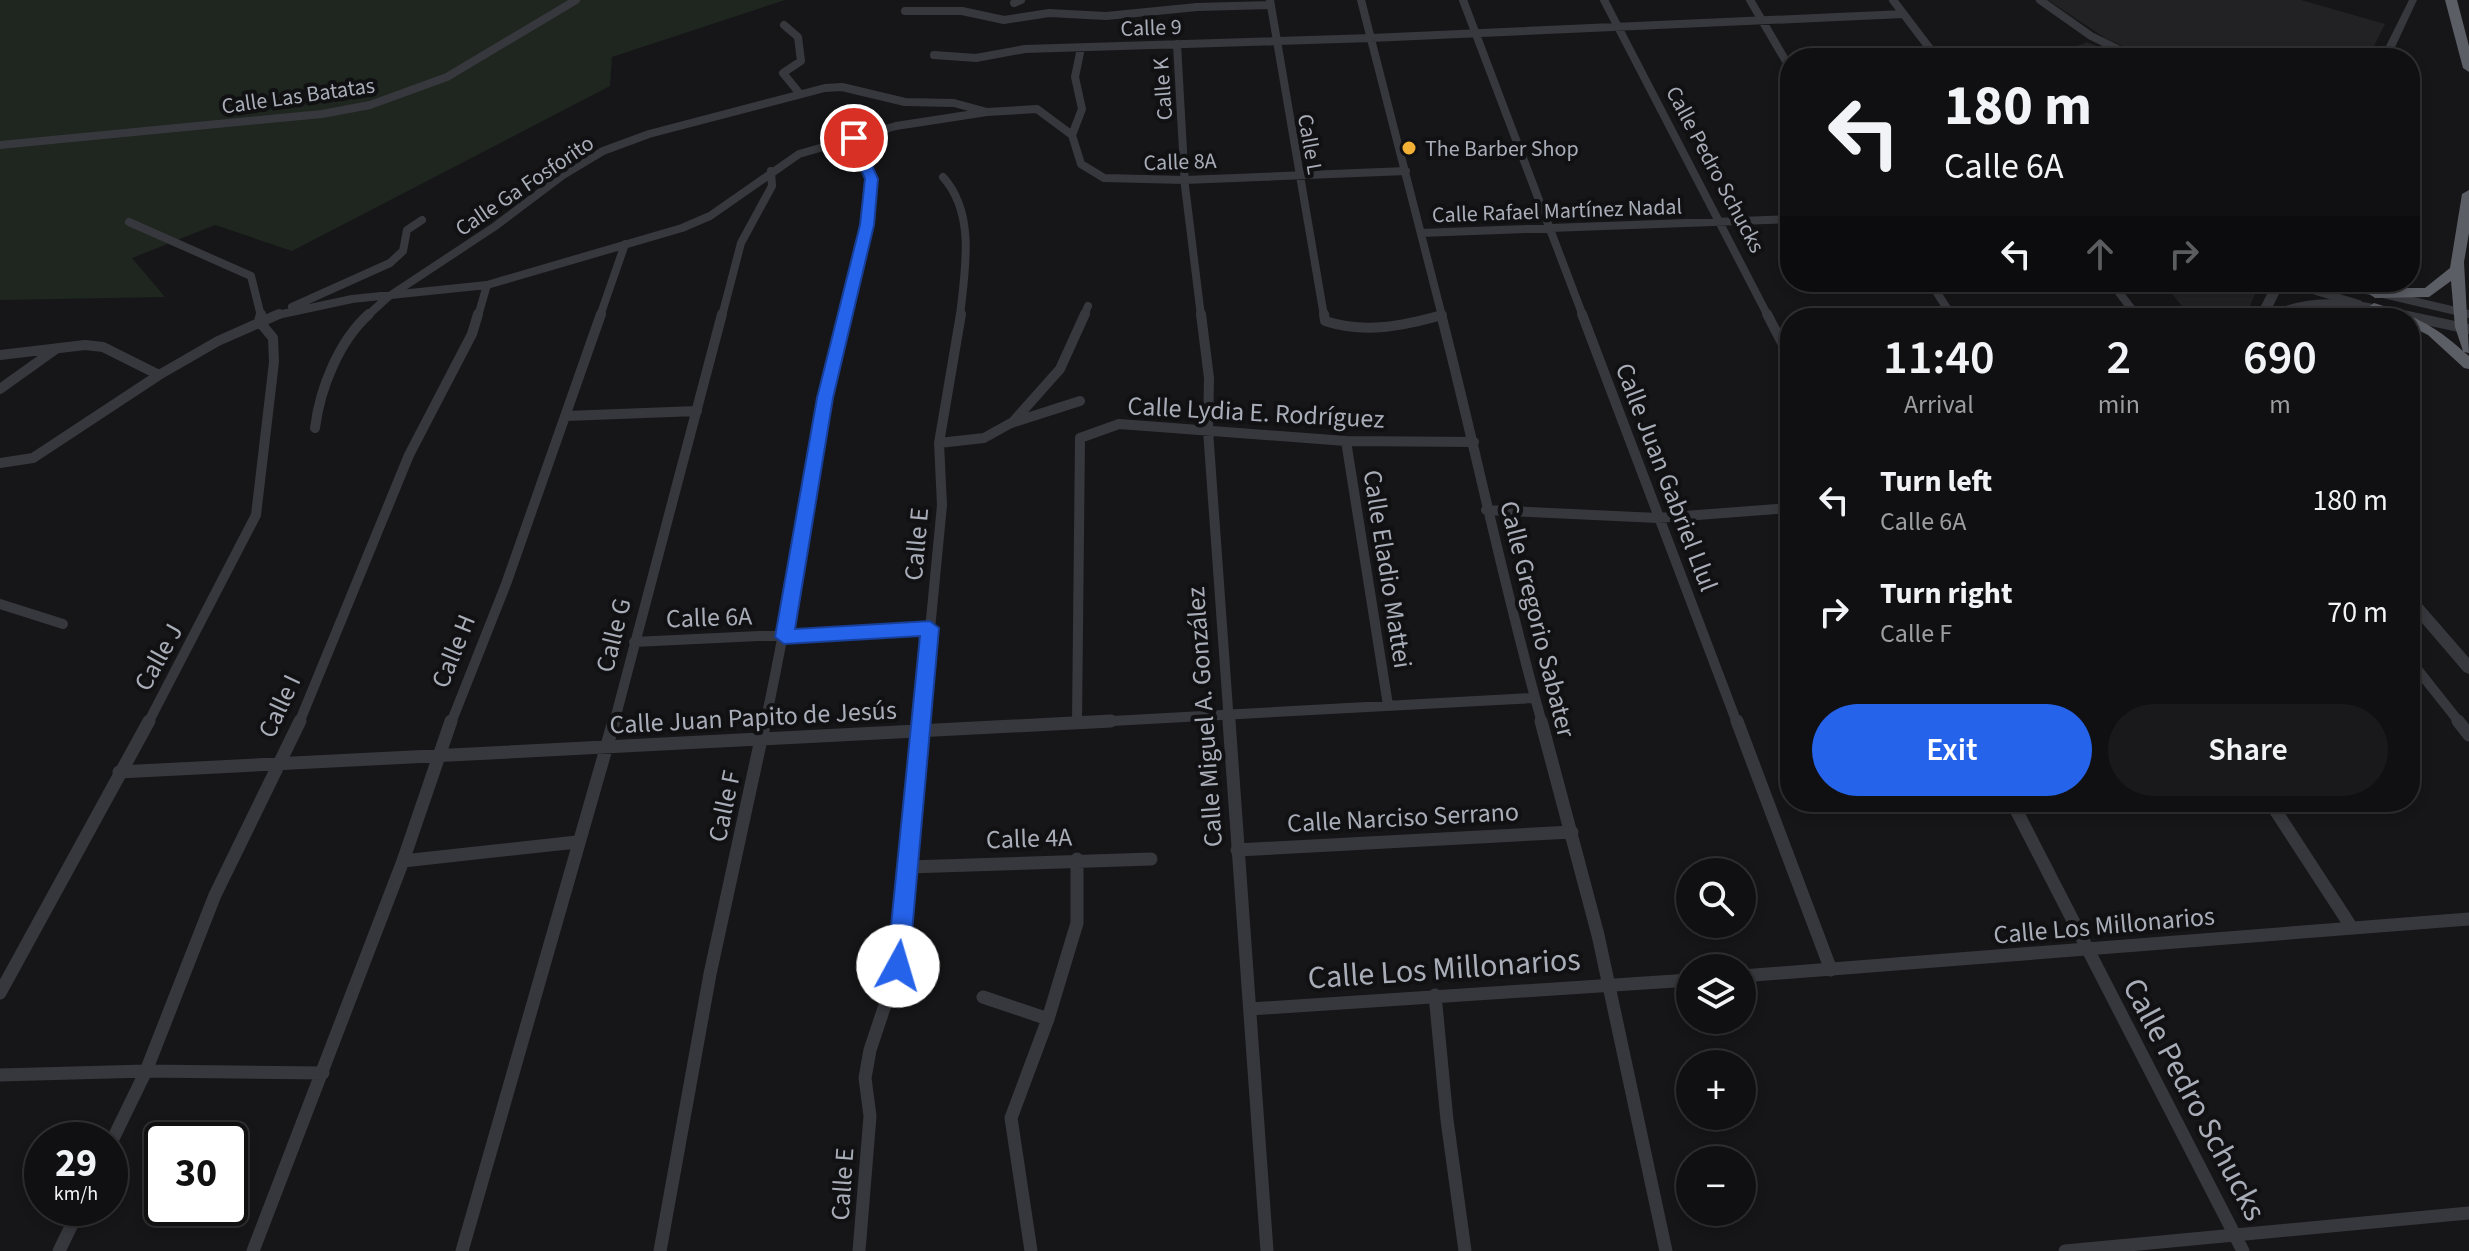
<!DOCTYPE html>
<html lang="en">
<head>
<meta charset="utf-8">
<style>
  :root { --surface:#101012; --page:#19191b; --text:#f1f3f6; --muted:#9c9d9f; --line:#303032; --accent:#2563eb }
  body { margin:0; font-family:"Source Sans 3",sans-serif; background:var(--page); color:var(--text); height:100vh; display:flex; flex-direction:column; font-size:30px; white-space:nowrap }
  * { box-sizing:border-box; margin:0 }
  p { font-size:26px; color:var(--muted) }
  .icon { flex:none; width:44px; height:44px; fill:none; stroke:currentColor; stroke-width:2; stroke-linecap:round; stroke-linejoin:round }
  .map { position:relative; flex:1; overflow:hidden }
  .drawer { position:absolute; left:1780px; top:308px; width:640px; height:504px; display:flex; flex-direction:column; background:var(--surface); border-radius:32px; box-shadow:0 4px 12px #0003,0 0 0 2px var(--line) }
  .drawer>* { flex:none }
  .guide { position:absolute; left:1780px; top:48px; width:640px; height:244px; border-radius:32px; box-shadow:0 4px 12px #0003,0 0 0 2px var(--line); background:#101012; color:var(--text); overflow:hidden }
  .buttons { position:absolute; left:1676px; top:858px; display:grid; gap:16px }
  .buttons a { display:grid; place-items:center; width:80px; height:80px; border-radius:50%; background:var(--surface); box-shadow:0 4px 12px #0003,0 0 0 2px var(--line); font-size:40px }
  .speed { position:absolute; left:24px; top:1122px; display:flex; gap:16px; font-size:40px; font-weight:700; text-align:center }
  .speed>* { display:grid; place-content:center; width:104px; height:104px; border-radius:50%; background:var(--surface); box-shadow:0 4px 12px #0003,0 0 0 2px var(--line); line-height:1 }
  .speed small { font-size:20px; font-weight:400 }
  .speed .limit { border:4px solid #111; border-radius:12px; background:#fff; color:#111 }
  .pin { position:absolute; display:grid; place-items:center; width:68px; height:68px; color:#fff; margin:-34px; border:4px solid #fff; border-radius:50%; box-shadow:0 2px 8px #0007 }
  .me { position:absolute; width:88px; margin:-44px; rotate:6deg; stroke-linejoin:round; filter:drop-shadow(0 0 6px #0008) }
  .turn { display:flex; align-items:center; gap:28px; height:168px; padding:0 32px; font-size:36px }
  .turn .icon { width:104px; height:104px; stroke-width:2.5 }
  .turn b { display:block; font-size:56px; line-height:68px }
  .lanes { display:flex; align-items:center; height:76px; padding:0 32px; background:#0003; justify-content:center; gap:40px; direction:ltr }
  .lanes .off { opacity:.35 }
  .eta { display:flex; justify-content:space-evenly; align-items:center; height:136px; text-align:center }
  .eta b { font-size:48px; font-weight:600; line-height:56px }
  .action { display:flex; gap:16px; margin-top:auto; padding:16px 32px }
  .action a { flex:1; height:92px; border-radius:48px; background:var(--accent); color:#fff; font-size:32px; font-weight:600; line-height:92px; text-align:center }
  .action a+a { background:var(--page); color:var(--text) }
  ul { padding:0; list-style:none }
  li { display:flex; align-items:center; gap:24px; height:112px; padding:0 32px }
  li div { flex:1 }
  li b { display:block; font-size:30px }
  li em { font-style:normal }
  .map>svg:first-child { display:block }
  .built { fill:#222225 }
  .green { fill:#1e261f }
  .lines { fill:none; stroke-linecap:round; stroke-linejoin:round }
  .minor-far2 { stroke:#37383d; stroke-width:8 }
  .minor-far1 { stroke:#37383d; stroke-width:10 }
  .minor { stroke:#37383d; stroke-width:13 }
  .tertiary { fill:#37383d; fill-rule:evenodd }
  .trunk { fill:#5b5e65; fill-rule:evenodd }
  .route { fill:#2563eb; stroke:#184099; stroke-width:2 }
  .poi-dot { fill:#f2b134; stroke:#111113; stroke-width:3 }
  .labels { text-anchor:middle; stroke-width:8; stroke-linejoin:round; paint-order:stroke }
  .far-street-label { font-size:22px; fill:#a8adb8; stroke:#111113 }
  .far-poi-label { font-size:22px; fill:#a8adb8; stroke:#111113; text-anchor:start }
  .street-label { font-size:26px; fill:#a8adb8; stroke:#111113 }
  .near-street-label { font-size:32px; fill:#a8adb8; stroke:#111113 }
</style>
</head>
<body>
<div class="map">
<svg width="2469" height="1251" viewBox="0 0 2469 1251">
  <rect width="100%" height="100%" fill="#161618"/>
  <!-- built -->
  <path class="built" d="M 2048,0 L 2301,0 L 2385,24 L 2368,58 L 2148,58 L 2105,38 Z
    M 2087,42 L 2124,58 L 2047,58 Z
    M 2162,282 L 2260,282 L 2245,318 L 2192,318 Z"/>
  <!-- green -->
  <path class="green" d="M 0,0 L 785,0 L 612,57 L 610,86 L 292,251 L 215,225 L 132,258 L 165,297 L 0,300 Z"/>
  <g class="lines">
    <!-- minor-far2 -->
    <path class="minor-far2" d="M 1270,0 L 1324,316
      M 1361,0 L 1442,316
      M 1463,0 L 1583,316
      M 1604,0 L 1768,316
      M 1750,0 L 1790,68
      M 1893,0 L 1937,58
      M 2040,0 L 2091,36 L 2136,58
      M 1014,3 L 1021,0
      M 905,11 L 962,11 L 1004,20 L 1049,13 L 1106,16 L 1197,7 L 1271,5
      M 784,25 L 798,37 L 801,61 L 783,73 L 800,94
      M 1177,44 L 1185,186 L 1201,316
      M 1081,48 L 1075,77 L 1082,109 L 1072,135 L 1081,164 L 1104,178 L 1185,180 L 1406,171
      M 934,55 L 976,58 L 1025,49 L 1371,38 L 1903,14
      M 0,145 L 322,114 L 370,105 L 447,77 L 576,0
      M 943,177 C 976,214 965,269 960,316
      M 129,222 L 251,276 L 261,316
      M 1421,233 L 1790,219
      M 1930,282 L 1952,316
      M 2111,282 L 2137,316
      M 2287,282 L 2359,304
      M 2332,282 L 2469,314
      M 292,307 L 390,263 L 403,251 L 407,230 L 422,220
      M 2395,313 L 2407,316
      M 273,316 L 352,299 L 487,285 L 682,228 L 710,216 L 799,154 L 896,126 L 987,112
      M 367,316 L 388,297 L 494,227 L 563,175 L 603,151 L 649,134 L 825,88 L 842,87 L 905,102 L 954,103 L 987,112 L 1037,109 L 1072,135
      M 478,316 L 487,285
      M 600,316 L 625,244
      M 722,316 L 741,243 L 772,186 L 771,171
      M 845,316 L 867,225 L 871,179 L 854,138
      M 1084,316 L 1088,306"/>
    <!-- minor-far1 -->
    <path class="minor-far1" d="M 1201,314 L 1209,378 L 1208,430 L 1229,723
      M 1324,314 L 1325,321 C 1365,334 1403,326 1442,315
      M 1441,314 C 1476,450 1504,588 1542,723
      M 1582,314 L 1737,723
      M 1767,314 L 1790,358
      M 1950,314 L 1953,318
      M 2136,314 L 2139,318
      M 2398,314 L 2469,329
      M 0,355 L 85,345 L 103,347 L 159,375
      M 0,389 L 56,349
      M 566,416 L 697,411
      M 1012,423 L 1060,369 L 1085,314
      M 315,428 C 320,388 339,341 369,314
      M 1346,441 L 1388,705
      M 939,443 L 984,438 L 1011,423 L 1080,401
      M 0,463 L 33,458 L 159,375 L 218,341 L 279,314
      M 1486,510 L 1658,518 L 1790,508
      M 0,604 L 63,624
      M 634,642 L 930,628
      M 2410,660 L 2460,723
      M 1077,722 L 1080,438 L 1119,424 L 1346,441 L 1474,442
      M 148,723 L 256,515 L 274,362 L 273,338 L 259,321 L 261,314
      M 299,723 L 409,455 L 472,334 L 478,314
      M 451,723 L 506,584 L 601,314
      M 614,723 L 722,314
      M 765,723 C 795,587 813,449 845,314
      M 921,723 L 942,505 L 939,443 L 961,314
      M 1075,723 L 1533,698"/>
    <!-- minor -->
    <path class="minor" d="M 1229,721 L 1267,1251
      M 1541,721 L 1598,935 L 1666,1251
      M 1737,721 L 1831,970
      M 2458,721 L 2469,735
      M 119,772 L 1111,721
      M 2012,802 L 2243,1251
      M 2270,802 L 2352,928
      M 1237,850 L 1572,832
      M 403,861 L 577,842
      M 908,867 L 1151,859
      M 1742,976 L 2469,919
      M 0,993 L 149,721
      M 1435,995 L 1447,1120 L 1465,1251
      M 983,997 L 1048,1019 L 1011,1118 L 1031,1251
      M 1250,1009 L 1690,980
      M 1048,1019 L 1077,923 L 1077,859
      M 0,1075 L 146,1071 L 323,1073
      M 110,1145 L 146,1071 L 215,895 L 300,721
      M 59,1251 L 80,1208
      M 253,1251 L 403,861 L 451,721
      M 462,1251 L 614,721
      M 660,1251 L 710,974 L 765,721
      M 859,1251 L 870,1116 L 865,1078 L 870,1050 L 898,966 L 921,721
      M 2065,1251 L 2469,1213"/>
    <!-- tertiary -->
    <path class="tertiary" d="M 2409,0 L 2417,0 L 2390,58 L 2380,58 Z
      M 2273,282 L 2285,282 L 2270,312 C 2305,296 2341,297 2378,305 L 2380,308 L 2374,312 L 2318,306 L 2297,310 L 2275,318 L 2255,318 Z
      M 2348,282 L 2363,282 L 2381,293 L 2379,295 L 2371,295 Z
      M 2410,595 L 2415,596 L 2469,658 L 2469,674 L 2464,672 L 2410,609 Z"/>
    <!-- trunk -->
    <path class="trunk" d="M 2445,0 L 2457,0 L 2469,46 L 2469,72 L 2463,68 Z
      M 2469,190 L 2469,233 L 2464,262 L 2469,353 L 2464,352 L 2469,356 L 2469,369 L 2464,368 L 2428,335 L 2410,326 L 2410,318 L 2389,318 L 2367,308 L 2374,303 C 2409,313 2436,326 2463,351 L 2455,327 L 2451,281 L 2429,297 L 2375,298 L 2368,293 L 2375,288 L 2425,288 L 2450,268 L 2462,194 Z"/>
  </g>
  <!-- route -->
  <path class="route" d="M 849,135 L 860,138 L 878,179 L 874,225 L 833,398 L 795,629 L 930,621 L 939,628 L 909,966 L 906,974 L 898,977 L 890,974 L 887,966 L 920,636 L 784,644 L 775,637 L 817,398 L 860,225 L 865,179 L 848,138 Z"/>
  <!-- markers -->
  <circle class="poi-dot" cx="1409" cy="148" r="8"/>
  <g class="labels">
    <!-- far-street labels -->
    <g class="far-street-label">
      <text transform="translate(1151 27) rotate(-2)" y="8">Calle 9</text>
      <text transform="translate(1162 89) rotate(-94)" y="8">Calle K</text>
      <text transform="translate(298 95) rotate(-8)" y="8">Calle Las Batatas</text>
      <text transform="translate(1311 144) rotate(80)" y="8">Calle L</text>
      <text transform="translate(1180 161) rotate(-2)" y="8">Calle 8A</text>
      <text transform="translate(1716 169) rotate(62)" y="8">Calle Pedro Schucks</text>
      <text transform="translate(524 185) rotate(-34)" y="8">Calle Ga Fosforito</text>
      <text transform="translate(1557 210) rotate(-2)" y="8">Calle Rafael Martínez Nadal</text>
    </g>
    <!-- far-poi labels -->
    <g class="far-poi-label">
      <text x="1425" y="156">The Barber Shop</text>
    </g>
    <!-- street labels -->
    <g class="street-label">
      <text transform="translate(1256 412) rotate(3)" y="9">Calle Lydia E. Rodríguez</text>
      <text transform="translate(1667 477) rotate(69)" y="9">Calle Juan Gabriel Llul</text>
      <text transform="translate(916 544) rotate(-85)" y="9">Calle E</text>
      <text transform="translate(1388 569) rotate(81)" y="9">Calle Eladio Mattei</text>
      <text transform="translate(709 617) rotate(-2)" y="9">Calle 6A</text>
      <text transform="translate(1538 619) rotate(76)" y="9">Calle Gregorio Sabater</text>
      <text transform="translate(613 635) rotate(-76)" y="9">Calle G</text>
      <text transform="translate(453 651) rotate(-68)" y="9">Calle H</text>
      <text transform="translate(158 657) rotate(-61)" y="9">Calle J</text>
      <text transform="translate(279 706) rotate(-65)" y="9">Calle I</text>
      <text transform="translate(753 717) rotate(-3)" y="9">Calle Juan Papito de Jesús</text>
      <text transform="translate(1204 717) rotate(-94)" y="9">Calle Miguel A. González</text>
      <text transform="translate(724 806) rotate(-78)" y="9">Calle F</text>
      <text transform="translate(1403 817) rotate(-3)" y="9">Calle Narciso Serrano</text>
      <text transform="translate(1029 838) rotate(-2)" y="9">Calle 4A</text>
      <text transform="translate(2104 925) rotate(-5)" y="9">Calle Los Millonarios</text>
      <text transform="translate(842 1184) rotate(-86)" y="9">Calle E</text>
    </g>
    <!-- near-street labels -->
    <g class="near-street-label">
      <text transform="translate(1444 968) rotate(-4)" y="11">Calle Los Millonarios</text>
      <text transform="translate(2195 1099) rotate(62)" y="11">Calle Pedro Schucks</text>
    </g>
  </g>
</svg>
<div class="buttons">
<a><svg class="icon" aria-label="search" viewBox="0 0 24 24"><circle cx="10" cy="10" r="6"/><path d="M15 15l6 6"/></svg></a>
<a><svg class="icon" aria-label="layers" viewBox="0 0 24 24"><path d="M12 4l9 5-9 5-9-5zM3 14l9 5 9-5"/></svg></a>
<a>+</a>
<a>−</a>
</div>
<div class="speed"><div>29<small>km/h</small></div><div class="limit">30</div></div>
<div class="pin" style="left:854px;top:138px;background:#d93025"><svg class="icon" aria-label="arrive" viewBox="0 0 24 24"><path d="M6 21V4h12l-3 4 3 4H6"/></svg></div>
<svg class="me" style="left:898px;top:966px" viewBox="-20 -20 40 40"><circle r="19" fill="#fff"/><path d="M0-13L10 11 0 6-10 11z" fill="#2563eb"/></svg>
<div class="guide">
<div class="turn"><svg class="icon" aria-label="left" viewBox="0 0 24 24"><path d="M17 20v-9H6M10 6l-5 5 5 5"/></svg><div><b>180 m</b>Calle 6A</div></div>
<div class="lanes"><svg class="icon" aria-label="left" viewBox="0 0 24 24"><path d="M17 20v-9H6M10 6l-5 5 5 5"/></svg><svg class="icon off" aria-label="ahead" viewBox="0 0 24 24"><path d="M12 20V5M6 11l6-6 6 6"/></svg><svg class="icon off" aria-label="right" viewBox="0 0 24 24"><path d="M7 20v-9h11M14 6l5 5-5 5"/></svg></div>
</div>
<section class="drawer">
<div class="eta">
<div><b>11:40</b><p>Arrival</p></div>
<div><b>2</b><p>min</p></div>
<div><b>690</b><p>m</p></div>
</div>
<ul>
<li><svg class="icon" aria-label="left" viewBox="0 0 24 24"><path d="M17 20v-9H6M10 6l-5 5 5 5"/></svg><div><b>Turn left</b><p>Calle 6A</p></div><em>180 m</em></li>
<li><svg class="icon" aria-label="right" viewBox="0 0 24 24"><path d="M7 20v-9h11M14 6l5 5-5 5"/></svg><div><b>Turn right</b><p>Calle F</p></div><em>70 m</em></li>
</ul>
<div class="action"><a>Exit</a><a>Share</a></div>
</section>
</div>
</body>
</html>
